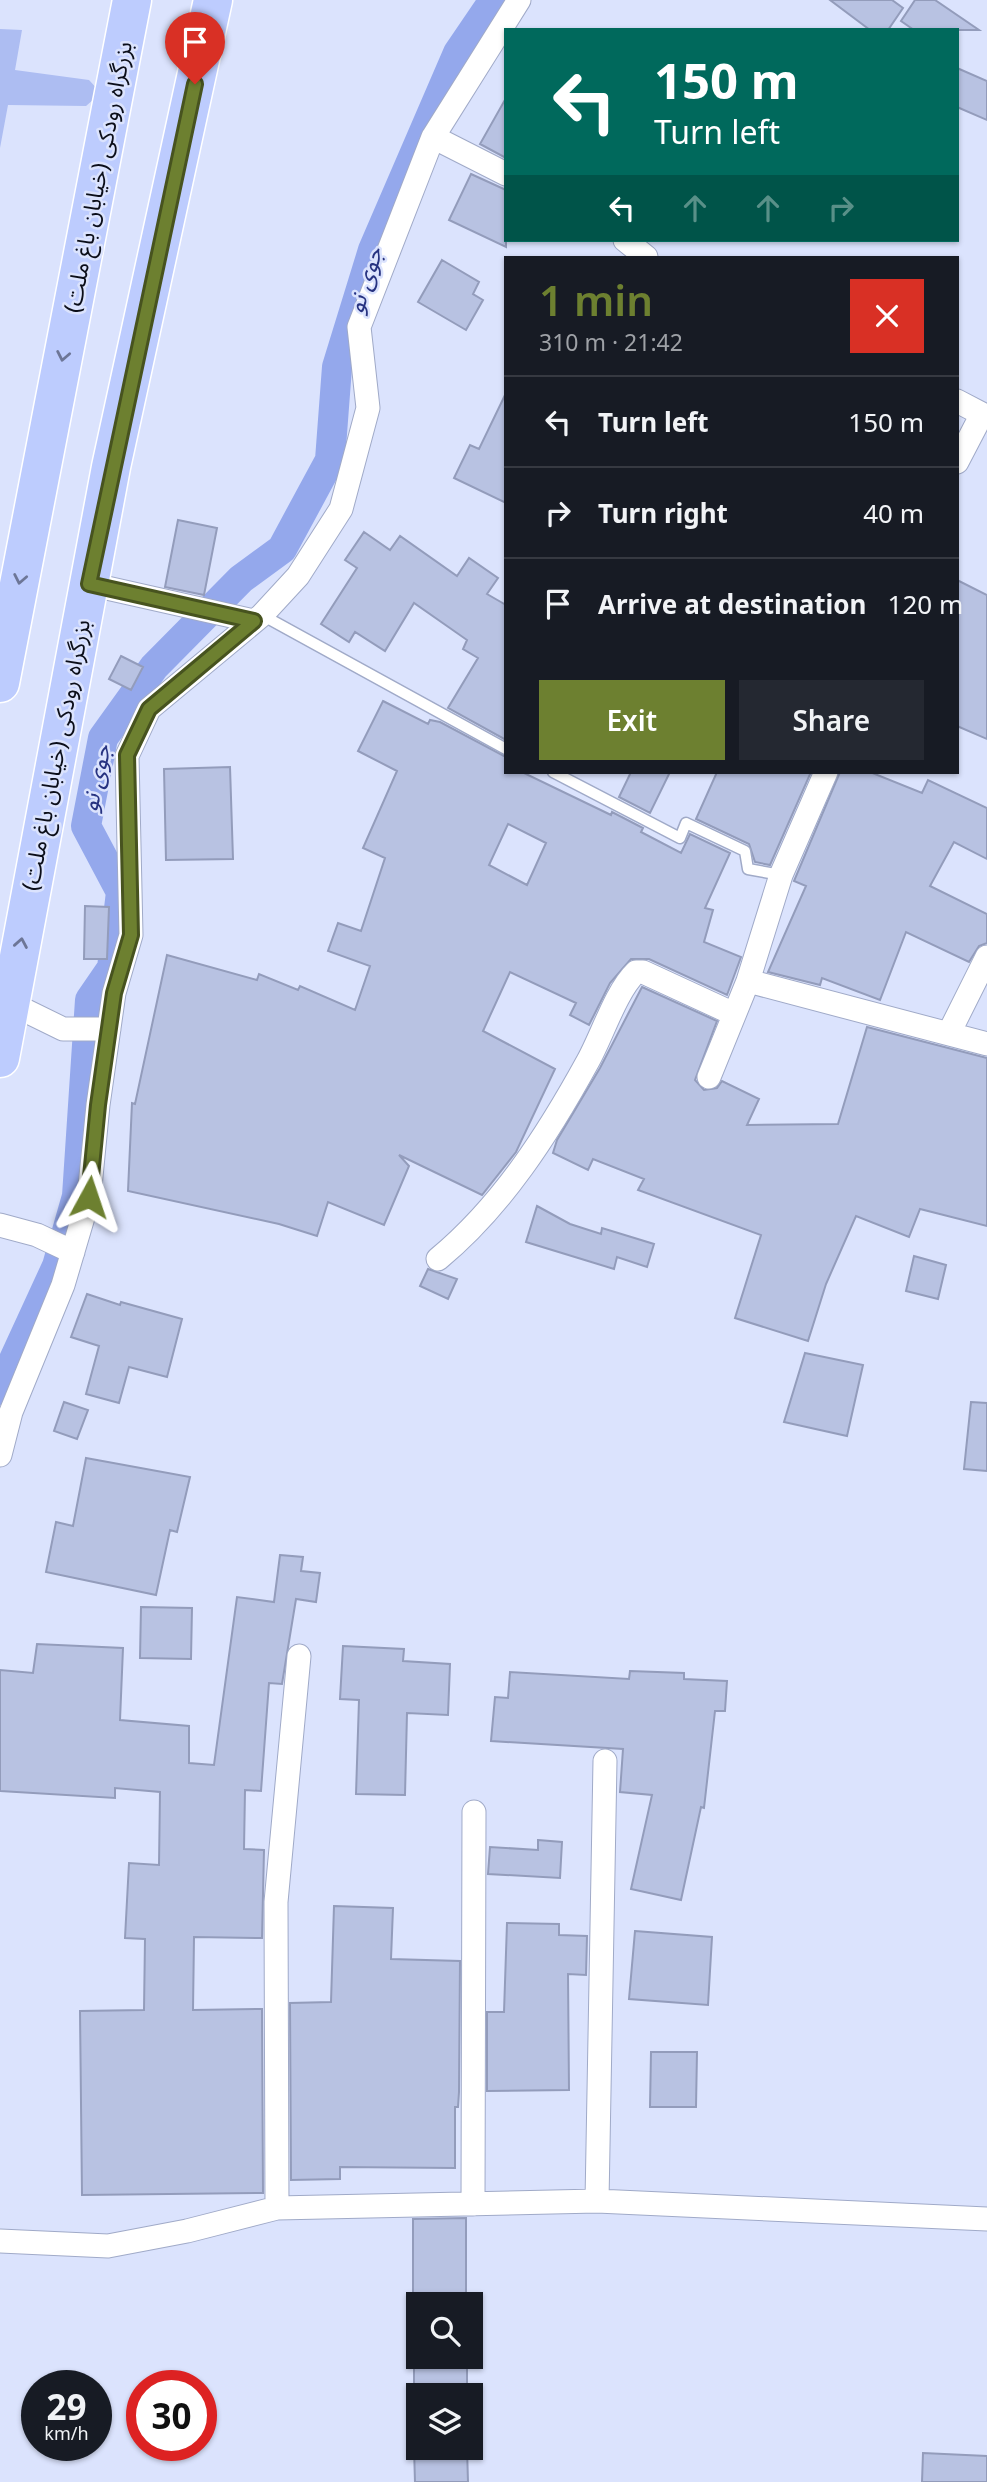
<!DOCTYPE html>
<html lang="en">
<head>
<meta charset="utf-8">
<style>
  :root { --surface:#171b24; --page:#242831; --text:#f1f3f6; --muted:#9ea1a6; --line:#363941; --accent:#6d8030 }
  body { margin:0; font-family:"Noto Sans","Noto Sans Arabic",sans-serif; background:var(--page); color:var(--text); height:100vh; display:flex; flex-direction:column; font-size:26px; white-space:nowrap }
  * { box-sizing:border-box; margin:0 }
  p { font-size:23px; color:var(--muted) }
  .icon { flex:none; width:38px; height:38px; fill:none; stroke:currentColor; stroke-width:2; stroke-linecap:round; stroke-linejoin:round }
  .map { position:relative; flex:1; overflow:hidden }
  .drawer { position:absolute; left:504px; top:256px; width:455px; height:518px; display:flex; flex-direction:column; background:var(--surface); border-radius:0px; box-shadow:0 2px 5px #0004 }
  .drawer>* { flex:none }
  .top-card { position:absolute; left:504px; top:28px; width:455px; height:214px; border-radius:0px; box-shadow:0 2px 5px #0004; background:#00695c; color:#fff; overflow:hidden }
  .controls { position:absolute; left:406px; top:2292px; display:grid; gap:14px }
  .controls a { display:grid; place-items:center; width:77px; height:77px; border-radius:0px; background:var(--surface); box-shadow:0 2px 5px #0004; font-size:35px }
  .speed { position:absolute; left:21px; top:2370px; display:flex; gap:14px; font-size:35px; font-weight:700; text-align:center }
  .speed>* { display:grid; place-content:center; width:91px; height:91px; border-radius:50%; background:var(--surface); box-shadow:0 2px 5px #0004; line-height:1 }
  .speed small { font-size:18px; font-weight:400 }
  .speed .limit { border:10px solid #d22; background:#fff; color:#111 }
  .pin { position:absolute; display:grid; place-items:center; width:60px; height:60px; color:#fff; margin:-72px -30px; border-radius:50% 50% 50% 0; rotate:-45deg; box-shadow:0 0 7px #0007 }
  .pin .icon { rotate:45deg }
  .me { position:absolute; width:77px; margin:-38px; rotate:5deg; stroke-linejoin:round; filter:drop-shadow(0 0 5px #0008) }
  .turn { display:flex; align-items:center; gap:24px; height:147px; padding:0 35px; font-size:32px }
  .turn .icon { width:91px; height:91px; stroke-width:2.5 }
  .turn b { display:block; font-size:49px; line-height:60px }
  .lanes { display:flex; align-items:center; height:66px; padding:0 35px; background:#0003; justify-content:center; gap:35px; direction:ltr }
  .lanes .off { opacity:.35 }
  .round { display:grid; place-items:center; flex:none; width:74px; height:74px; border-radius:0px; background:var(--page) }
  .head { display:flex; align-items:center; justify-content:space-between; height:119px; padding:0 35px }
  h1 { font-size:42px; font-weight:600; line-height:52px; color:var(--accent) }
  .action { display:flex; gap:14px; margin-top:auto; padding:14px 35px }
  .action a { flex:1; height:80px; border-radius:0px; background:var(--accent); color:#fff; font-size:28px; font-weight:600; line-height:80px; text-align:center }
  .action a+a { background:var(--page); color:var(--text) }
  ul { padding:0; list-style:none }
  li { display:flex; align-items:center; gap:21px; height:91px; padding:0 35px; border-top:2px solid var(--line) }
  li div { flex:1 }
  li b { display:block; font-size:26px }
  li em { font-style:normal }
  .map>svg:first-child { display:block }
  .green { fill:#adbdf2 }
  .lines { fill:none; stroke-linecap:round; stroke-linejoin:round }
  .canal { stroke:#94a8ec; stroke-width:30 }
  .building { fill:#b8c2e2; stroke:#939cbb; stroke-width:2; fill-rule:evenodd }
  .lane-casing { stroke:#a0aac8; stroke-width:13 }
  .street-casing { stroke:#a0aac8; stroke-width:25 }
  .highway-casing { stroke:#fff; stroke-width:41 }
  .lane { stroke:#fff; stroke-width:10 }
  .street { stroke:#fff; stroke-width:23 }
  .highway { stroke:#bdccfe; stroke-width:38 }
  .oneway { stroke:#6d7697 }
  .route-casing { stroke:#47531f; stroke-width:18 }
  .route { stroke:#6d8030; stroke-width:12 }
  .labels { text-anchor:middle; stroke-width:5; stroke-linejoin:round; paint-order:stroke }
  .street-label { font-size:23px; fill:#0b0e19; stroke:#dbe3fd }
  .water-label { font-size:24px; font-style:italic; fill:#273381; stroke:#dbe3fd }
</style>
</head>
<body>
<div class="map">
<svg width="987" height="2482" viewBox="0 0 987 2482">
  <rect width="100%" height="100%" fill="#dbe3fd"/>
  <!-- green -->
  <path class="green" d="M 0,29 L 22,30 L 15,70 L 89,80 L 101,93 L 86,106 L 8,105 L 0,148 Z"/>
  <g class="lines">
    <!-- canal -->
    <path class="canal" d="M 0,1390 L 57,1266 L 77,1196 L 90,1000 L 112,968 L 121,892 L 86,826 L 103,738 L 154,667 L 241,579 L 282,549 L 330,460 L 337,367 L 373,250 L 458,53 L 494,0"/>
  </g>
  <!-- building -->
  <path class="building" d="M 830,0 L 892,0 L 903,8 L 888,30 L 870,30 Z
    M 915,0 L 935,0 L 979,30 L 914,30 L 901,21 Z
    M 957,68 L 987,81 L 987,120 L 957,107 Z
    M 506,98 L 506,158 L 480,144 Z
    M 471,174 L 506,190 L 506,247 L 449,220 Z
    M 442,260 L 479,282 L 473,294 L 483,300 L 466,330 L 418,302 Z
    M 506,393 L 506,503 L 454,478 L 470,445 L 479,449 Z
    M 178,520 L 217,528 L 204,595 L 165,587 Z
    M 364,532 L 390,550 L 400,536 L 457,576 L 469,558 L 498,578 L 487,594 L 506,605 L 506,740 L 448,708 L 478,658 L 463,649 L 467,640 L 414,603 L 385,651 L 355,632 L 349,642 L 321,624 L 357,568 L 345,560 Z
    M 957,580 L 987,595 L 987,739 L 957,726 Z
    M 121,656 L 143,667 L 131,690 L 109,679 Z
    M 383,701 L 428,724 L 430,720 L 440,722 L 506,757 L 506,772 L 522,772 L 611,815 L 612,812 L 643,828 L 641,832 L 681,853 L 690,834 L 730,853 L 705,908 L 713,910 L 704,942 L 741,957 L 727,995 L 649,959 L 631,959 L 610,983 L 589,1025 L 570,1015 L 576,1003 L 510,972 L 483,1031 L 555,1069 L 516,1152 L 482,1195 L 399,1155 L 409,1166 L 384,1225 L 328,1202 L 317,1236 L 279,1224 L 128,1191 L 132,1103 L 135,1104 L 167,955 L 257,980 L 259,974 L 298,990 L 300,986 L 355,1010 L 370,966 L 328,951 L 338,923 L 361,931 L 385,858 L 363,848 L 397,771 L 358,751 ZM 508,824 L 546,843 L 527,885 L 489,865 Z
    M 230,767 L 233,859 L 166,860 L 164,769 Z
    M 631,772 L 670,772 L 650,813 L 619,797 Z
    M 717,772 L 811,772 L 770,865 L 755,862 L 749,844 L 696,819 Z
    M 840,772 L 870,772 L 922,793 L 928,780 L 987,808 L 987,859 L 954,842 L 930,886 L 987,914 L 987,943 L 979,946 L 969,962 L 906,932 L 880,1000 L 822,978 L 820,985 L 768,972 L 806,886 L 794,881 Z
    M 85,906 L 109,907 L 107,959 L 84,959 Z
    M 642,987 L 717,1021 L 695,1080 L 704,1090 L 717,1088 L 722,1081 L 759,1099 L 747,1125 L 838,1124 L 867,1027 L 987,1058 L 987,1226 L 920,1209 L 909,1237 L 856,1216 L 826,1284 L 808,1341 L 735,1318 L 761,1235 L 638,1190 L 644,1179 L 593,1159 L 588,1170 L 553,1153 L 557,1140 L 600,1068 Z
    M 537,1206 L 570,1224 L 601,1234 L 602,1228 L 654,1244 L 647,1267 L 617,1257 L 614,1269 L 526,1242 Z
    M 914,1256 L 946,1265 L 938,1299 L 906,1291 Z
    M 428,1269 L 457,1279 L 448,1299 L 420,1286 Z
    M 87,1294 L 120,1305 L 121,1302 L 182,1319 L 167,1377 L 129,1367 L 119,1403 L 86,1394 L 99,1346 L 71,1337 Z
    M 805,1353 L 863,1365 L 847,1436 L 784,1422 Z
    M 64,1402 L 88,1410 L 77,1439 L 54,1431 Z
    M 971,1402 L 987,1403 L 987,1471 L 964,1469 Z
    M 86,1458 L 190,1477 L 177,1532 L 170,1530 L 156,1595 L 46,1572 L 56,1522 L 73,1526 Z
    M 280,1555 L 303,1557 L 301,1571 L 320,1573 L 316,1602 L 296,1599 L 282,1684 L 269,1683 L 261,1791 L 245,1790 L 244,1849 L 264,1850 L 262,1938 L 194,1937 L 193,2010 L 262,2009 L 263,2193 L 82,2195 L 80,2011 L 144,2010 L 145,1939 L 125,1938 L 129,1863 L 159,1865 L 160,1792 L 115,1788 L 115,1798 L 0,1791 L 0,1670 L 33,1673 L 37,1644 L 123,1648 L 120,1720 L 189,1726 L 189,1763 L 214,1765 L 237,1597 L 274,1602 Z
    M 141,1607 L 192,1608 L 191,1659 L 140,1658 Z
    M 343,1646 L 404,1649 L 403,1661 L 450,1664 L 448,1715 L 407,1713 L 405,1795 L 356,1794 L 359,1700 L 340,1699 Z
    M 630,1671 L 684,1673 L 684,1679 L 727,1681 L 725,1711 L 715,1711 L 704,1808 L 701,1807 L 681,1900 L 631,1889 L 652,1795 L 620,1792 L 623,1749 L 491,1741 L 495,1697 L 508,1698 L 510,1672 L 629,1679 Z
    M 538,1840 L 562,1842 L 560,1878 L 488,1874 L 490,1847 L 538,1850 Z
    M 334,1906 L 393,1908 L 391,1959 L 460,1961 L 459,2092 L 458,2107 L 455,2107 L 455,2168 L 340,2167 L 340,2179 L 291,2180 L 290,2003 L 331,2002 Z
    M 507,1923 L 559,1924 L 559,1935 L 587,1936 L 586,1975 L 568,1974 L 569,2090 L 487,2091 L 487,2012 L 504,2012 Z
    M 635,1931 L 712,1937 L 708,2005 L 629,1999 Z
    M 651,2052 L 697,2052 L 696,2107 L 650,2107 Z
    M 466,2218 L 466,2305 L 413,2305 L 413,2219 Z
    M 414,2357 L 467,2357 L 467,2396 L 414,2396 Z
    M 414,2448 L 467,2448 L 468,2482 L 415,2482 Z
    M 923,2453 L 987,2456 L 987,2482 L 922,2482 Z"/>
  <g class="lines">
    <!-- lane casing -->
    <g class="lane-casing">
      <path id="lane" d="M 262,615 L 506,749
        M 553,772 L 680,838 L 686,823 L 745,851 L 748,869 L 781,875"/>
    </g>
    <!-- street casing -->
    <g class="street-casing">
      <path id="street" d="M 433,137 L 506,174
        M 625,240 L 646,257
        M 957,401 L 982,414 L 957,462
        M 89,584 L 254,621
        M 826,772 L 781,875 L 748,981 L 987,1044
        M 10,1003 L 63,1029 L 109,1029
        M 949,1033 L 987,957
        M 709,1077 L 748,981
        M 0,1225 L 37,1235 L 73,1252
        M 438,1259 C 502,1206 548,1134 588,1061 C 602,1036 616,991 636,972 L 643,972 L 734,1014
        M 0,1455 L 11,1412 L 63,1285 L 89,1197 L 98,1105 L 114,993 L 131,935 L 127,756 L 149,709 L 262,615 L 298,576 L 341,509 L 368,408 L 359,327 L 433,137 L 519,0
        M 597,2201 L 605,1761
        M 473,2204 L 474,1812
        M 277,2208 L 276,1902 L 299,1656
        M 0,2241 L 108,2246 L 187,2231 L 277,2208 L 597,2201 L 987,2219"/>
    </g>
    <!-- highway casing -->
    <g class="highway-casing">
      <path id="highway" d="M 0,683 L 132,0
        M 0,1058 L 111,467 L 213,0"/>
    </g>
    <!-- lane -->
    <use href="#lane" class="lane"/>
    <!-- street -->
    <use href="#street" class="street"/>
    <!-- highway -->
    <use href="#highway" class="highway"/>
  </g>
  <!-- one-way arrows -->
  <defs><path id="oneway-chevron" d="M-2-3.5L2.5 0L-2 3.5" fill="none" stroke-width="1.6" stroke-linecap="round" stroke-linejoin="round" transform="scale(1.75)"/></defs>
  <g class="oneway">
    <use href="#oneway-chevron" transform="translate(63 356) rotate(101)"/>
    <use href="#oneway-chevron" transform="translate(20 579) rotate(101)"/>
    <use href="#oneway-chevron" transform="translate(21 943) rotate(-80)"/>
  </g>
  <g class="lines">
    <!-- route casing -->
    <g class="route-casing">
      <path id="route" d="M 89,1197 L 98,1105 L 114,993 L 131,935 L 127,755 L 149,709 L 254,621 L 89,584 L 195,84"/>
    </g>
    <!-- route -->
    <use href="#route" class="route"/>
  </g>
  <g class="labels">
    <!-- street labels -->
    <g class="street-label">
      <text transform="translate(98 177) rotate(-79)" y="8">بزرگراه رودکی (خیابان باغ ملت)</text>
      <text transform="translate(56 755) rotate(-79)" y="8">بزرگراه رودکی (خیابان باغ ملت)</text>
    </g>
    <!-- water labels -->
    <g class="water-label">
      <text transform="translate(365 280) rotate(-72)" y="8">جوی نو</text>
      <text transform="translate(96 778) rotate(-78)" y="8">جوی نو</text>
    </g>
  </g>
</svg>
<div class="controls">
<a><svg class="icon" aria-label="search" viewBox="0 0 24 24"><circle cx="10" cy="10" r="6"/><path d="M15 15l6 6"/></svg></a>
<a><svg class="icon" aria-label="layers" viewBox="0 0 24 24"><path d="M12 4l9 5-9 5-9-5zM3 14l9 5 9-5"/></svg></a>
</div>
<div class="speed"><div>29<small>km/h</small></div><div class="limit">30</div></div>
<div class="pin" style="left:195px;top:84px;background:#d93025"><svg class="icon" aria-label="arrive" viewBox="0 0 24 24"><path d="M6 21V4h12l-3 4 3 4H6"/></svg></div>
<svg class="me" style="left:89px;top:1197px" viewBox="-20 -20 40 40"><path d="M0-17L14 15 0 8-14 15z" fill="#6d8030" stroke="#fff" stroke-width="4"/></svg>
<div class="top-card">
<div class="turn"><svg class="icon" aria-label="left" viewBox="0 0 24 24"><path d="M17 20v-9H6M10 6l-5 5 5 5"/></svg><div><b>150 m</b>Turn left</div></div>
<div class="lanes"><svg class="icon" aria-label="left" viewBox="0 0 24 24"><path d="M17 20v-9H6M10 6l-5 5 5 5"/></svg><svg class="icon off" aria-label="ahead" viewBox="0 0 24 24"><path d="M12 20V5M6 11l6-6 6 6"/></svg><svg class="icon off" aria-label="ahead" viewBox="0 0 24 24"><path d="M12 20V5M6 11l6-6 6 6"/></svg><svg class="icon off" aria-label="right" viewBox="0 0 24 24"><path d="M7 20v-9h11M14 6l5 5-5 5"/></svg></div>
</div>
<section class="drawer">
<div class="head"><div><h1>1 min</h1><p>310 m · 21:42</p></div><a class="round" style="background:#d93025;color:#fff"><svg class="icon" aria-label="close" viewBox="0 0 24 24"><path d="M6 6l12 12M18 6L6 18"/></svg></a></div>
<ul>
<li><svg class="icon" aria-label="left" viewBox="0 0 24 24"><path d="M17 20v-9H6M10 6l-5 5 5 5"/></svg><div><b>Turn left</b></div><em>150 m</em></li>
<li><svg class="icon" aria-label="right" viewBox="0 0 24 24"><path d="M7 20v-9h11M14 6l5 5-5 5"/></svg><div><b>Turn right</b></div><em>40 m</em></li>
<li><svg class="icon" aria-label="arrive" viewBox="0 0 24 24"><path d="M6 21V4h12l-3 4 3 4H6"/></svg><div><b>Arrive at destination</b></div><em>120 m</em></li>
</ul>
<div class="action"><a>Exit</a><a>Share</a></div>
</section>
</div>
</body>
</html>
